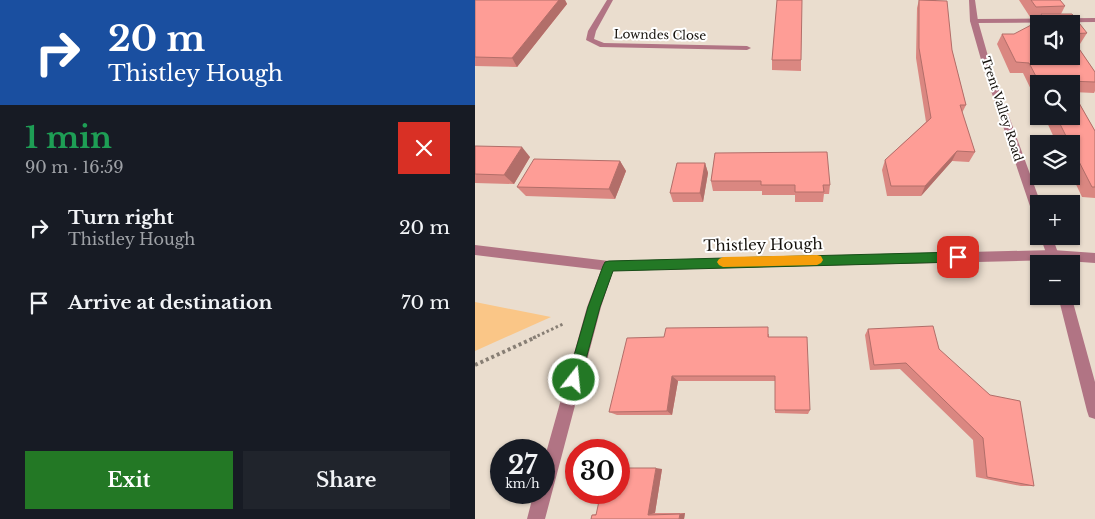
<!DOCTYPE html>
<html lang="en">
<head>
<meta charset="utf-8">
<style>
  :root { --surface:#171b24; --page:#20242c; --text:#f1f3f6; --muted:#9ea1a6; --accent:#237825 }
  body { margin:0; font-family:"Libre Baskerville",serif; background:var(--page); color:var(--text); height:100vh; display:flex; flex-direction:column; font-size:19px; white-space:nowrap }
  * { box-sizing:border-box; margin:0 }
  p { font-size:16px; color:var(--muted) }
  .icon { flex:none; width:28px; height:28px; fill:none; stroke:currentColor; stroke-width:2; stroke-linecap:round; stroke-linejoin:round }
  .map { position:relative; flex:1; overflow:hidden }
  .details { display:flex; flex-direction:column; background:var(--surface); width:475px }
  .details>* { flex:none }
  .hud { background:#1a4fa0; color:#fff; overflow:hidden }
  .tools { position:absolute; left:555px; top:15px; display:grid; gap:10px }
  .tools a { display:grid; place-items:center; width:50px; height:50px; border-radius:0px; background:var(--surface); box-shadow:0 1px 4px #0004; font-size:25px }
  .speed { position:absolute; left:15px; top:439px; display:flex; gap:10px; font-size:25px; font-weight:700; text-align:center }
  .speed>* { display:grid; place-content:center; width:65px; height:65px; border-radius:50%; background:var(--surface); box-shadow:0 1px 4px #0004; line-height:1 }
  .speed small { font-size:12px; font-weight:400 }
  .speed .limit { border:8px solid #d22; background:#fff; color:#111 }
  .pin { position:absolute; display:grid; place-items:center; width:42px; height:42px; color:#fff; margin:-21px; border-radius:10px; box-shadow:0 2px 8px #0006 }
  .me { position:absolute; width:55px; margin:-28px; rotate:16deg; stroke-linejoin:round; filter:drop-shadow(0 0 4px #0008) }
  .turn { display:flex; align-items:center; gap:18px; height:105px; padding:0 25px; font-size:22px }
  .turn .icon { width:65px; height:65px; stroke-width:2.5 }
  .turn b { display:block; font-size:35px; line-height:42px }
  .round { display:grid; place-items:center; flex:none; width:52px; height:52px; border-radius:0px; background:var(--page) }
  .head { display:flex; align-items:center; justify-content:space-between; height:85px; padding:0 25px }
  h1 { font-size:30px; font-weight:700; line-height:38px; color:#1e9e55 }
  .cta { display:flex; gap:10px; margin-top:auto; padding:10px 25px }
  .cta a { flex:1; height:58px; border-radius:0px; background:var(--accent); color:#fff; font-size:20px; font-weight:700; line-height:58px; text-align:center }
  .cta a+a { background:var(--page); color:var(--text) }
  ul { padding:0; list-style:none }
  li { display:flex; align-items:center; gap:15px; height:75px; padding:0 25px }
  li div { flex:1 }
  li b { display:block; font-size:19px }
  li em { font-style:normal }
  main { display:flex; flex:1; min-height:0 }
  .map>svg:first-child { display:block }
  .green { fill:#fac687 }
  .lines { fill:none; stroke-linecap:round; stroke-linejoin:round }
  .path-far1 { stroke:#877e74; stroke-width:3; stroke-dasharray:2.5 2.5; stroke-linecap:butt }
  .path { stroke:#877e74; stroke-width:4; stroke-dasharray:3 3; stroke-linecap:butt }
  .minor { fill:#b17484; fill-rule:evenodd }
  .tertiary { fill:#b17484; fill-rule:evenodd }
  .wall { fill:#da8781 }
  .shaded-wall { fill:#b26e69 }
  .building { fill:#fe9d96; stroke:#b26e69 }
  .route { fill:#237825; stroke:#174e18 }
  .slow { fill:#f59e0b }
  .labels { text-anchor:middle; stroke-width:4; stroke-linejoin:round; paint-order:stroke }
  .far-street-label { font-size:12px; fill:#15110c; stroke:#fff }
  .street-label { font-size:15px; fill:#15110c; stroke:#fff }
</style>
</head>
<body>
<main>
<section class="details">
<div class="hud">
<div class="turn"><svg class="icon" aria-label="right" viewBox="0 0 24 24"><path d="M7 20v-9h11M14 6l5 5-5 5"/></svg><div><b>20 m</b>Thistley Hough</div></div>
</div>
<div class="head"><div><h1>1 min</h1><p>90 m · 16:59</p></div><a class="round" style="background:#d93025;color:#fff"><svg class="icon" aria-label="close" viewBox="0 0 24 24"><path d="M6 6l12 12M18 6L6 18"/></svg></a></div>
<ul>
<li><svg class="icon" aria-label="right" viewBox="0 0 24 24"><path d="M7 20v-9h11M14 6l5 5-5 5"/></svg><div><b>Turn right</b><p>Thistley Hough</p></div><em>20 m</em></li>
<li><svg class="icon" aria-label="arrive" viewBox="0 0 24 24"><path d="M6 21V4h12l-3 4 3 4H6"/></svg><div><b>Arrive at destination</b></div><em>70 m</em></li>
</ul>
<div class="cta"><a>Exit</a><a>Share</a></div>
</section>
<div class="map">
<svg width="620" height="519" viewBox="0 0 620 519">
  <rect width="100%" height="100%" fill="#eaddce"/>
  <!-- green -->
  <path class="green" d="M 0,302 L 76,317 L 0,351 Z"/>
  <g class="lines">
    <!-- path-far1 -->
    <path class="path-far1" d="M 58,338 L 88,324"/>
    <!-- path -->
    <path class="path" d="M 0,365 L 61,337"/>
    <!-- minor -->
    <path class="minor" d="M 132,0 L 138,0 L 121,31 L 119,39 L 129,43 L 272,46 L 276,48 L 272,50 L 125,47 L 111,40 L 113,31 Z
      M 620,18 L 620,22 L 499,23 L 495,21 L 499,19 Z
      M 0,245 L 134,261 L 578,250 L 620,253 L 620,263 L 578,260 L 138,271 L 126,307 L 70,519 L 52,519 L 59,492 L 69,492 L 69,460 L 112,307 L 126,270 L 0,255 Z"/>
    <!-- tertiary -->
    <path class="tertiary" d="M 494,0 L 500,0 L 503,21 L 517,70 L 566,204 L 564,204 L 564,219 L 558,215 L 509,70 L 495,21 Z
      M 565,236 L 577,236 L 587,264 L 575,264 Z
      M 596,295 L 620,382 L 620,419 L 614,417 L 612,411 L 583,296 Z"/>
  </g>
  <!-- wall -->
  <path class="wall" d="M 0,0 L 90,0 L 92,4 L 42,67 L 0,66 Z
    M 444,0 L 461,0 L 477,50 L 491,105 L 487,113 L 500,152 L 494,162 L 477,161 L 446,196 L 412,196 L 407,170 L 410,160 L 451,122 L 441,58 L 442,8 Z
    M 544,0 L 585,0 L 590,6 L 586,14 L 612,33 L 605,44 L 601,44 L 620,72 L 620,91 L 619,93 L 598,92 L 620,131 L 620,198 L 607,197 L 596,174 L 596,144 L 582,144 L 569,116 L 596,116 L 596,84 L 564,84 L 564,106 L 548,73 L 535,73 L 522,44 L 527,34 L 564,56 L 596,56 L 596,24 L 564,24 L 564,30 L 560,24 L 565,17 L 555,17 Z
    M 297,60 L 326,60 L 326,71 L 297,70 Z
    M 0,146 L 55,157 L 39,184 L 0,183 Z
    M 240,153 L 355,185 L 354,194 L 349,194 L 348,202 L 320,202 L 320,195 L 287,195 L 287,191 L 238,191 L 236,181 Z
    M 145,161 L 151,171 L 140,199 L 51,196 L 42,187 Z
    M 230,163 L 233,173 L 228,202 L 198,202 L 195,193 Z
    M 393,329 L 464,349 L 559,486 L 546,486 L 501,477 L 498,440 L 425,369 L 395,370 L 390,335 Z
    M 294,334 L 294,337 L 335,410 L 333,414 L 300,413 L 300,381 L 203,381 L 197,415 L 142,415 L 134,412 L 189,337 Z
    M 187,469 L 180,513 L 210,513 L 209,519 L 117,515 L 121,514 Z"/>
  <!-- shaded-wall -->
  <path class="shaded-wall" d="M 84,0 L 90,0 L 92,4 L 42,67 L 37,58 Z
    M 47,147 L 55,157 L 39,184 L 29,175 Z
    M 482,151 L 477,161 L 446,196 L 450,186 Z
    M 145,161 L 151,171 L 140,199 L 134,189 Z
    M 230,163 L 233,173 L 228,202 L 225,193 Z
    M 197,376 L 203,381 L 197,415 L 192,411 Z
    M 181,468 L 187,469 L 180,513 L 173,515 Z
    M 210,513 L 209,519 L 204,519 L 205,514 Z"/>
  <!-- building -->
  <path class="building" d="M 0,0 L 84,0 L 37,58 L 0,57 Z
    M 302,0 L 327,0 L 326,60 L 297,60 Z
    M 444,0 L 472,1 L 477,50 L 491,105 L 485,105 L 500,152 L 482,151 L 450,186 L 416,186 L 410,160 L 456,118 L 444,48 Z
    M 556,0 L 585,0 L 590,6 L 561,7 Z
    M 566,14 L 597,14 L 612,33 L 596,34 L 596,24 L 572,24 Z
    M 558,24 L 564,34 L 564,56 L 596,56 L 596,37 L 620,72 L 620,82 L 592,81 L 594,84 L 565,84 L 554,63 L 541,62 L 527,34 L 539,34 Z
    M 596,89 L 620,131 L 620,187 L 617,187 L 596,146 L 596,144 L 595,144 L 581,116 L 596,116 Z
    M 0,146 L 47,147 L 29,175 L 0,174 Z
    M 352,152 L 355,185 L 348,185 L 349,192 L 320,192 L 320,185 L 286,185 L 286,181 L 236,181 L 240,153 Z
    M 59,159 L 145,161 L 134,189 L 42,187 Z
    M 202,163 L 230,163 L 225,193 L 195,193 Z
    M 458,326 L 464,349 L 515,395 L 545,401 L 559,486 L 512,477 L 508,438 L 431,363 L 399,365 L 393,329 Z
    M 293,327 L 293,337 L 332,337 L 335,410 L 300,410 L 300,376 L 197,376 L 192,411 L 134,412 L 152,338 L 189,337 L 191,328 Z
    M 144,468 L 181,468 L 173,515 L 205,514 L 204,519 L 116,519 L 117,515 L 121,515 L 126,492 L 144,492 Z"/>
  <!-- route -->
  <path class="route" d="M 483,252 L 487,253 L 489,257 L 487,260 L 483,262 L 138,271 L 125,307 L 104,385 L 99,387 L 94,385 L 92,380 L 113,307 L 128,266 L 130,262 L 134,261 Z"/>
  <!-- slow -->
  <path class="slow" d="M 342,255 L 346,256 L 348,260 L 346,263 L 342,265 L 248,267 L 244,265 L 242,262 L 244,259 L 248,257 Z"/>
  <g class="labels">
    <!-- far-street labels -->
    <g class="far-street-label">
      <text transform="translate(185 35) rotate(1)" y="4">Lowndes Close</text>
      <text transform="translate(527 109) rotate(72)" y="4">Trent Valley Road</text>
    </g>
    <!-- street labels -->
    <g class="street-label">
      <text transform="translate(288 245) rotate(-1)" y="5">Thistley Hough</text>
    </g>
  </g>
</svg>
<div class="tools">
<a><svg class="icon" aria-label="sound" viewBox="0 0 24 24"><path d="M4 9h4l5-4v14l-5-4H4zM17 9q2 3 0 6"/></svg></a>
<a><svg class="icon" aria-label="search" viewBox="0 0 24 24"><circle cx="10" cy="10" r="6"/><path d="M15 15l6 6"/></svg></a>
<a><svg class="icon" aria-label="layers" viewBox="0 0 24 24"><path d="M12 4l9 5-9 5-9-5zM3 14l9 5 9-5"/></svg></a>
<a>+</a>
<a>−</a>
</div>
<div class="speed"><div>27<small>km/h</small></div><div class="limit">30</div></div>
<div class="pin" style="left:483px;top:257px;background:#d93025"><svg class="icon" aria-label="arrive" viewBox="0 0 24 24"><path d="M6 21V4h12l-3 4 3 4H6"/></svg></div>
<svg class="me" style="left:99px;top:380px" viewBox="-20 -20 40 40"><circle r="17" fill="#237825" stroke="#fff" stroke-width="3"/><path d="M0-11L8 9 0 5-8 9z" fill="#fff"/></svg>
</div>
</main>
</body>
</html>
